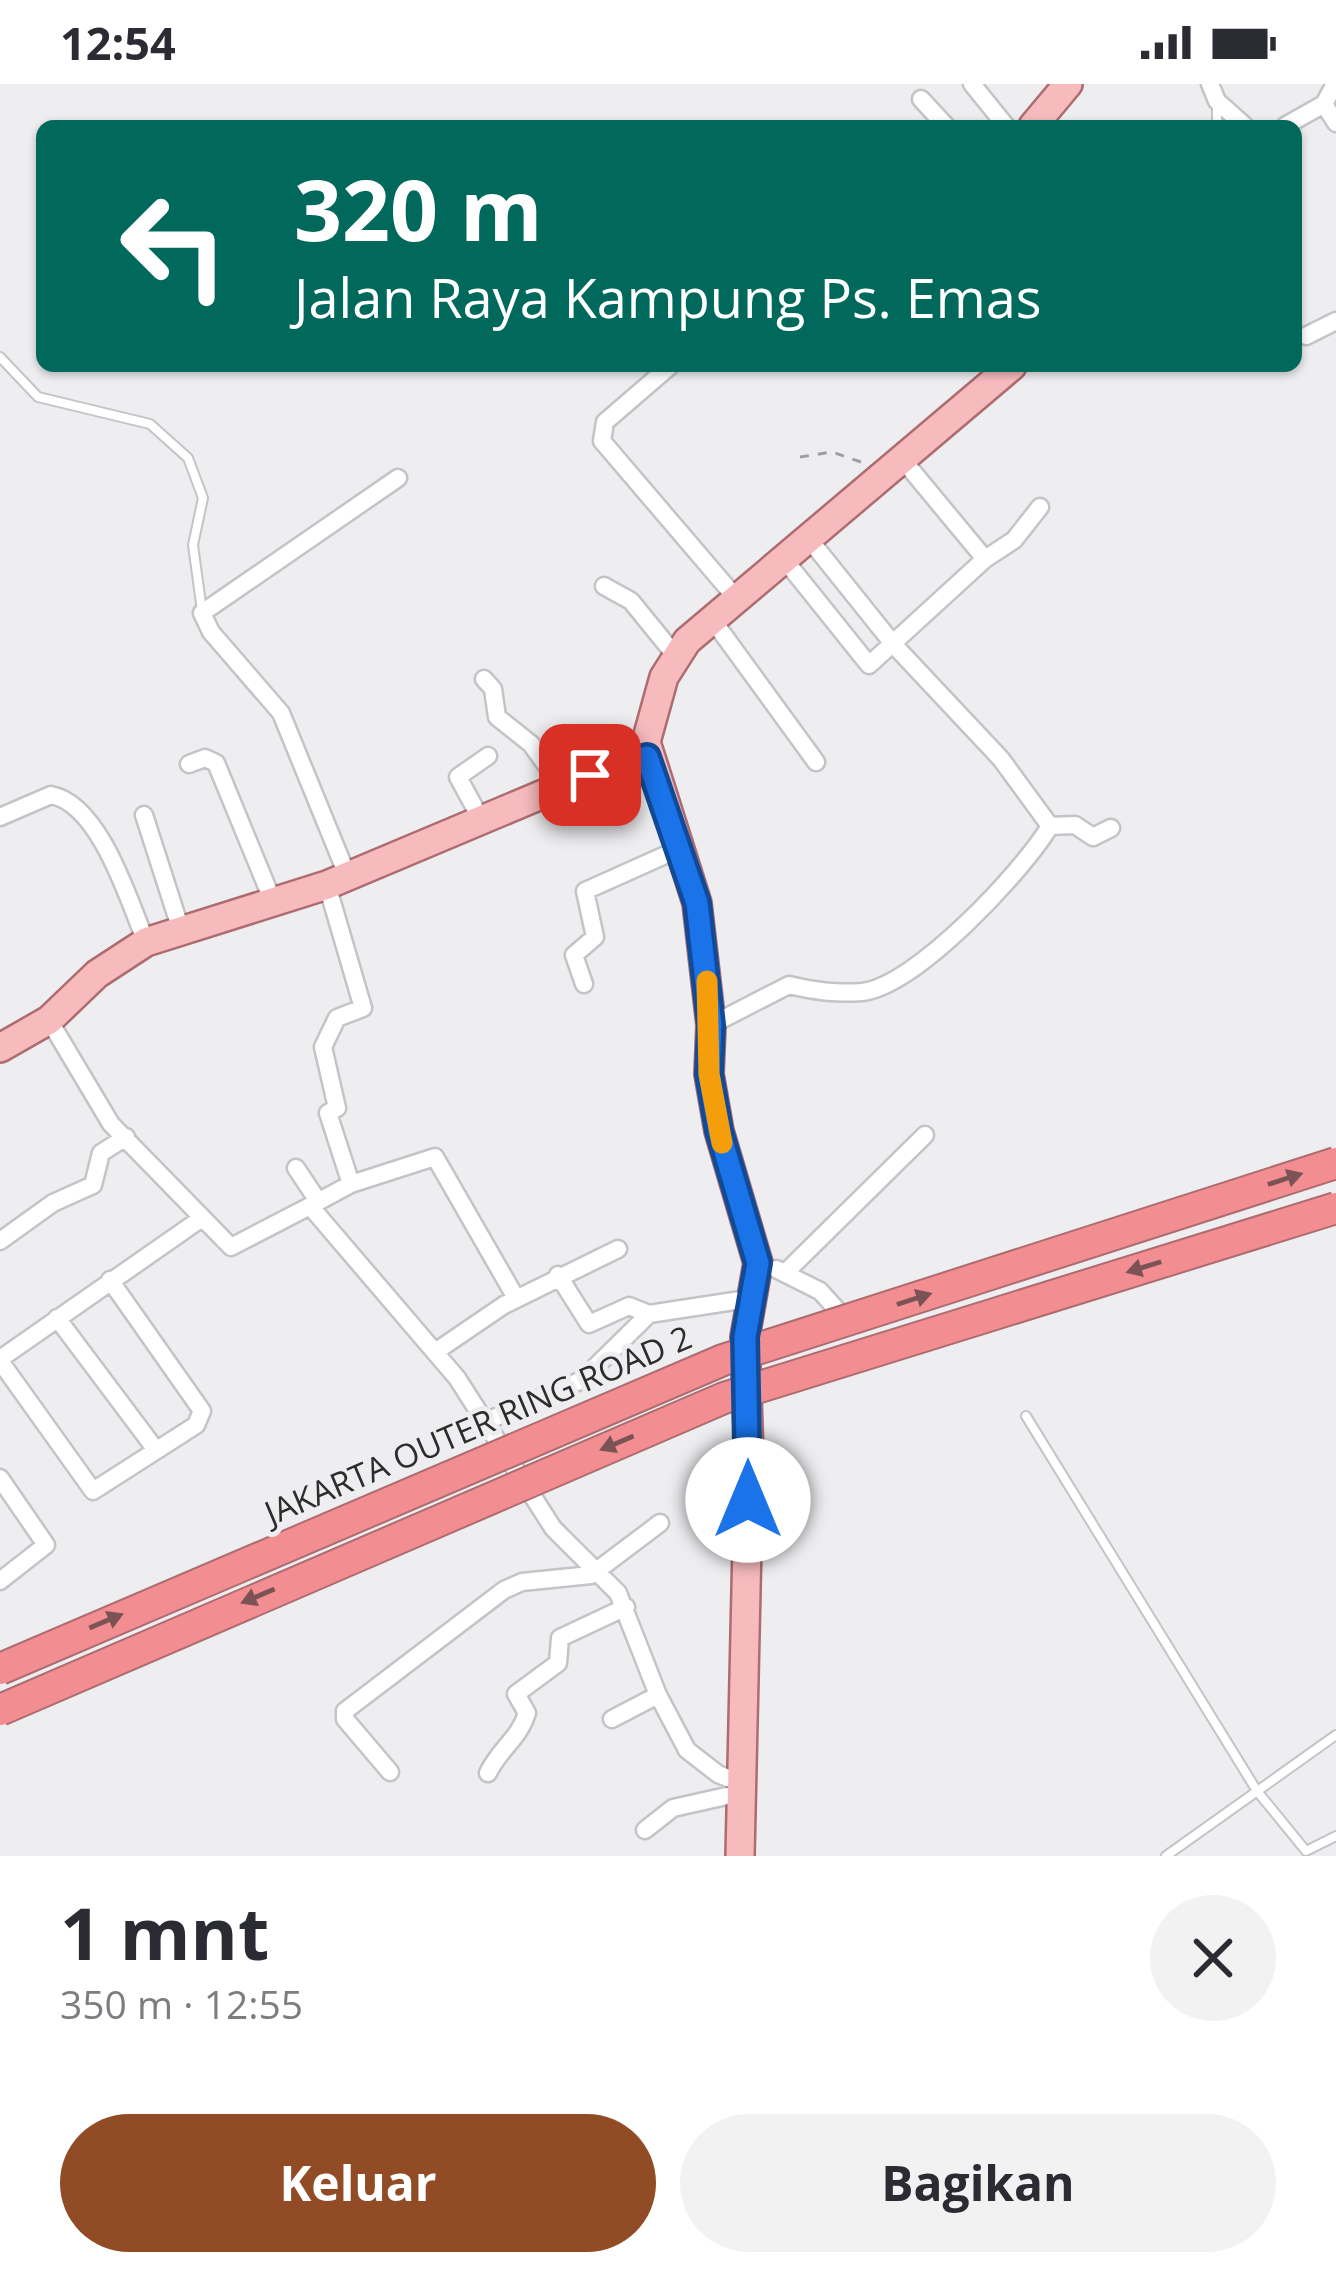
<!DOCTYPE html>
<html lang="id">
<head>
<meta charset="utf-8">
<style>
  :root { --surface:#fff; --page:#f2f2f3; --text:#2b2b33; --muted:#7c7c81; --accent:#924c25 }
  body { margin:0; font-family:"Open Sans",sans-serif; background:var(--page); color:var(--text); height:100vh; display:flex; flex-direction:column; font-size:45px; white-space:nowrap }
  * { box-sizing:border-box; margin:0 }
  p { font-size:39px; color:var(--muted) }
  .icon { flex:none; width:66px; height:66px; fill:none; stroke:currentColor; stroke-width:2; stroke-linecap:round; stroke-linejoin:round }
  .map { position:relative; height:1772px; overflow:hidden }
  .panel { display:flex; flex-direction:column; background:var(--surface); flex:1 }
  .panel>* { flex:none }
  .hud { position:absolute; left:36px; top:36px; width:1266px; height:252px; border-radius:18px; box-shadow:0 3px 9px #0004; background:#00695c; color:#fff; overflow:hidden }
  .pin { position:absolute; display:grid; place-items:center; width:102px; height:102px; color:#fff; margin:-51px; border-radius:24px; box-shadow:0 6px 18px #0006 }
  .me { position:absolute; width:132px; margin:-66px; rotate:0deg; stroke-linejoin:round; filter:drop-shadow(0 0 9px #0008) }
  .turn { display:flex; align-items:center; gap:42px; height:252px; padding:0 60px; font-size:54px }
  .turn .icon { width:156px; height:156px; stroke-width:2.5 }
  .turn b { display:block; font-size:84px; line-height:102px }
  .round { display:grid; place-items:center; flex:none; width:126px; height:126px; border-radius:63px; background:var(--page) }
  .overview { display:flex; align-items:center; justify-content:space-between; height:204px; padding:0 60px }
  h1 { font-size:72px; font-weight:700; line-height:90px }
  .cta { display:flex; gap:24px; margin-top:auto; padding:24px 60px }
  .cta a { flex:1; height:138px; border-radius:72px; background:var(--accent); color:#fff; font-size:48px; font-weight:700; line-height:138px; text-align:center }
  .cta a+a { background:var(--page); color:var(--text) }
  .status { display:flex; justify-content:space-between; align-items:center; height:84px; padding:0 60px; background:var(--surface); direction:ltr }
  .status svg { height:33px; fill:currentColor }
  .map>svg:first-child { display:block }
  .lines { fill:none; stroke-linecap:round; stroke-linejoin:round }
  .service-casing { stroke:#c3c4c6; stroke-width:12 }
  .minor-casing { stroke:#c3c4c6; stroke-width:21 }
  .primary-casing { stroke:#ad6c6f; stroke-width:32 }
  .path { stroke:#9f9fa1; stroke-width:3; stroke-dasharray:9 9; stroke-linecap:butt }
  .service { stroke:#fff; stroke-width:8 }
  .minor { stroke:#fff; stroke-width:16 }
  .primary { stroke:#f7bbbe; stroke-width:27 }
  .motorway-bridge-casing { stroke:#ad6c6f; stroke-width:34; stroke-linecap:butt }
  .motorway-bridge { stroke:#f28e92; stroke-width:30 }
  .oneway { fill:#7b5355 }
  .route-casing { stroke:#114b97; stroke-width:30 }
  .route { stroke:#1a73e8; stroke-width:21 }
  .slow { stroke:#f59e0b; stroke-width:21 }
  .labels { text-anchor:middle; stroke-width:10; stroke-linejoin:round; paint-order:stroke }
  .street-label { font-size:33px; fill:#2c2c2d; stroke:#eeeef1 }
</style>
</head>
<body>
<div class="status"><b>12:54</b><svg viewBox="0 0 49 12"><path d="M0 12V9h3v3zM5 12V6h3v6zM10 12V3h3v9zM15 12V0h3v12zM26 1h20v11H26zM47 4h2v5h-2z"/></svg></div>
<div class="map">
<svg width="1336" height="1772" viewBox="0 0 1336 1772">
  <rect width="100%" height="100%" fill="#eeeef1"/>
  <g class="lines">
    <!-- service casing -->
    <g class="service-casing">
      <path id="service" d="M 1217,42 L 1217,20
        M 0,273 L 38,313 L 150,340 L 188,374 L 203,414 L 193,461 L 202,527
        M 1026,1332 L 1257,1707 L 1306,1767 L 1336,1752
        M 1166,1772 L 1336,1651"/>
    </g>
    <!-- minor casing -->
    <g class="minor-casing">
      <path id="minor" d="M 972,0 L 1006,42
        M 1210,0 L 1217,17 L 1245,42
        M 921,15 L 946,42
        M 1324,20 L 1336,39
        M 1285,42 L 1324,20 L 1335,0
        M 1306,252 L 1336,237
        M 670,282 L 605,338 L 602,357 L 736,514
        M 903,376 L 985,475
        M 784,475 L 869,581 L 985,475 L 1014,456 L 1040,423
        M 604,502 L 631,517 L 675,571
        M 712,535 L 816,678
        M 484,595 L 493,605 L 497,633 L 531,660 L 561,702
        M 189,680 L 205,674 L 216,679 L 274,820
        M 144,731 L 181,846
        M 0,733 L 51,711 C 100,720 129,817 146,858
        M 483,739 L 458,693 L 488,672
        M 1050,742 L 1075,741 L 1093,753 L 1111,744
        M 348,793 L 281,629 L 211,548 L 202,529 L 398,394
        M 327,801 L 363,924 L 337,934 L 323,963 L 337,1024 L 328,1029 L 351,1100
        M 584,900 L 574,871 L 595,853 L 585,807 L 681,764
        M 49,936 L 111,1040 L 231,1163 L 310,1122 L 457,1294 L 553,1444 L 618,1509 L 658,1611 L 687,1666 L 718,1690 L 740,1699
        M 711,941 L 789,901 C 815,907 835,910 862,908 C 916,902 1023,787 1050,742 L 1001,675 L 894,561 L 809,455
        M 296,1084 L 318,1117
        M 310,1122 L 351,1100 L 435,1073 L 516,1214
        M 0,1157 L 53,1119 L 93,1101 L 101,1069 L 126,1053
        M 776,1185 L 820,1207 L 839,1228
        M 786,1188 L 925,1051
        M 558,1191 L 589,1240 L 629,1222 L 649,1230 L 754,1214
        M 57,1234 L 156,1366
        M 435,1268 L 504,1221 L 618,1165
        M 0,1275 L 202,1134
        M 0,1277 L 93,1407 L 196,1341 L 202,1327 L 110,1196
        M 487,1337 L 582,1296 L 649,1230
        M 0,1394 L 46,1461 L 0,1497
        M 612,1635 L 658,1611
        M 390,1688 L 345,1635 L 345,1627 L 504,1506 L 522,1498 L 591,1491 L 660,1439
        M 488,1689 C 500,1664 519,1655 527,1629 L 516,1610 L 558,1579 L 560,1554 L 626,1523
        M 645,1746 L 673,1724 L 740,1709"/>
    </g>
    <!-- primary casing -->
    <g class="primary-casing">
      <path id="primary" d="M 1033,42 L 1068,0
        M 0,964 L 49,936 L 97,890 L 146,858 L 327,801 L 617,679 L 647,673
        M 740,1772 L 749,1372 L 745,1253 L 758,1179 L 719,1047 L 709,990 L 711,941 L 697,819 L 646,658 L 664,593 L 687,557 L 1012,282"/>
    </g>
    <!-- path -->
    <path class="path" d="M 800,373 L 832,368 L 861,378"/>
    <!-- service -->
    <use href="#service" class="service"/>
    <!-- minor -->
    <use href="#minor" class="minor"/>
    <!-- primary -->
    <use href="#primary" class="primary"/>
    <!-- motorway-bridge casing -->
    <g class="motorway-bridge-casing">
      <path id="motorway-bridge" d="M 0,1585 L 723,1276 L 1336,1079
        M 0,1626 L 724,1314 L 1336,1124"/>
    </g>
    <!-- motorway-bridge -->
    <use href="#motorway-bridge" class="motorway-bridge"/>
  </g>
  <!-- one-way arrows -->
  <defs><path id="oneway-solid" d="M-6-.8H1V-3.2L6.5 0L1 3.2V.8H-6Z" transform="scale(3)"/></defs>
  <g class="oneway">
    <use href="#oneway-solid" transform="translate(1285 1095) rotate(-18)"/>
    <use href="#oneway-solid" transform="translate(1144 1183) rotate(163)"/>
    <use href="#oneway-solid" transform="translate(914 1215) rotate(-18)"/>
    <use href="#oneway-solid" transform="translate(617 1359) rotate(157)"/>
    <use href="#oneway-solid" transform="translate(258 1512) rotate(157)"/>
    <use href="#oneway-solid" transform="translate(106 1537) rotate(-23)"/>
  </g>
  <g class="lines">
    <!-- route casing -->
    <g class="route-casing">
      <path id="route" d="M 590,691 L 647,673 L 697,819 L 711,941 L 709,990 L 719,1047 L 758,1179 L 745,1253 L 748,1416"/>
    </g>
    <!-- route -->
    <use href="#route" class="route"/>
    <!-- slow -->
    <path class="slow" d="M 707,897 L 709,990 L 722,1059"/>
  </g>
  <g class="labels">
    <!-- street labels -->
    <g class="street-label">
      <text transform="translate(478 1341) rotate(-23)" y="12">JAKARTA OUTER RING ROAD 2</text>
    </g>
  </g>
</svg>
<div class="pin" style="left:590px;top:691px;background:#d93025"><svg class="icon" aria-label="arrive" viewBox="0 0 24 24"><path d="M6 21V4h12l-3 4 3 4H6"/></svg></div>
<svg class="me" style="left:748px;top:1416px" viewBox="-20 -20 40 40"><circle r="19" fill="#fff"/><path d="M0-13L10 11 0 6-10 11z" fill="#1a73e8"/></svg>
<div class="hud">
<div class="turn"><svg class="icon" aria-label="left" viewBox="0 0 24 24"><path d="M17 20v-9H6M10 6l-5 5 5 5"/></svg><div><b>320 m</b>Jalan Raya Kampung Ps. Emas</div></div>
</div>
</div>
<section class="panel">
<div class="overview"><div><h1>1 mnt</h1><p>350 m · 12:55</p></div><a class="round"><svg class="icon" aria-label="close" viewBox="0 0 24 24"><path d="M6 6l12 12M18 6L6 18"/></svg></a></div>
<div class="cta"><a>Keluar</a><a>Bagikan</a></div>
</section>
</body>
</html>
